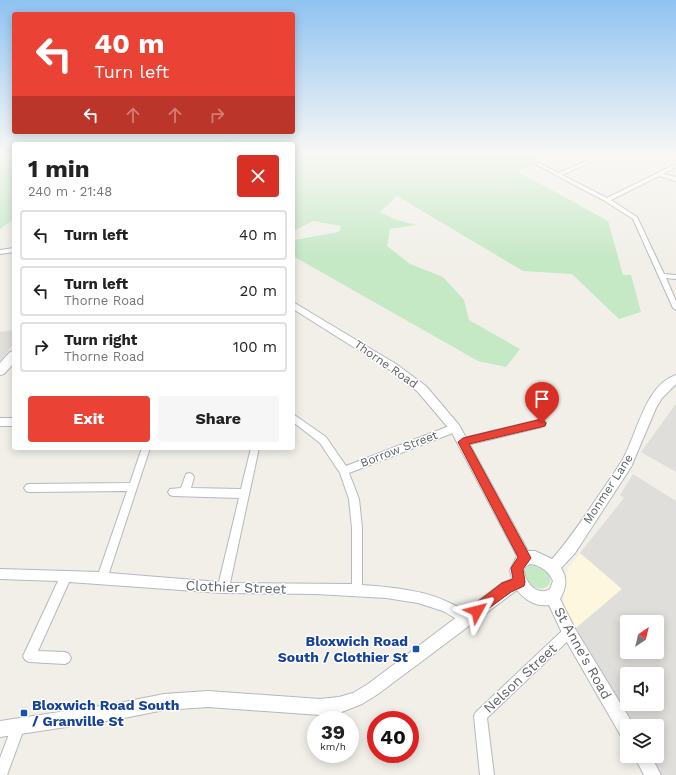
<!DOCTYPE html>
<html lang="en">
<head>
<meta charset="utf-8">
<style>
  :root { --surface:#fff; --page:#f6f6f6; --text:#222; --muted:#767676; --line:#e0e0e0; --accent:#ea4335 }
  body { margin:0; font-family:"Work Sans",sans-serif; background:var(--page); color:var(--text); height:100vh; display:flex; flex-direction:column; font-size:15px; white-space:nowrap }
  * { box-sizing:border-box; margin:0 }
  p { font-size:13px; color:var(--muted) }
  .icon { flex:none; width:22px; height:22px; fill:none; stroke:currentColor; stroke-width:2; stroke-linecap:round; stroke-linejoin:round }
  .map { position:relative; flex:1; overflow:hidden }
  .drawer { position:absolute; left:12px; top:142px; width:283px; height:308px; display:flex; flex-direction:column; background:var(--surface); border-radius:4px; box-shadow:0 2px 10px #0003 }
  .drawer>* { flex:none }
  .banner { position:absolute; left:12px; top:12px; width:283px; height:122px; border-radius:4px; box-shadow:0 2px 10px #0003; background:#ea4335; color:#fff; overflow:hidden }
  .needle { width:26px; rotate:35deg }
  .tools { position:absolute; left:620px; top:615px; display:grid; gap:8px }
  .tools a { display:grid; place-items:center; width:44px; height:44px; border-radius:4px; background:var(--surface); box-shadow:0 2px 10px #0003; font-size:20px }
  .speed { position:absolute; left:307px; top:711px; display:flex; gap:8px; font-size:20px; font-weight:700; text-align:center }
  .speed>* { display:grid; place-content:center; width:52px; height:52px; border-radius:50%; background:var(--surface); box-shadow:0 2px 10px #0003; line-height:1 }
  .speed small { font-size:10px; font-weight:400 }
  .speed .limit { border:6px solid #d22; background:#fff; color:#111 }
  .pin { position:absolute; display:grid; place-items:center; width:34px; height:34px; color:#fff; margin:-41px -17px; border-radius:50% 50% 50% 0; rotate:-45deg; box-shadow:0 0 4px #0007 }
  .pin .icon { rotate:45deg }
  .me { position:absolute; width:44px; margin:-22px; rotate:52deg; stroke-linejoin:round; filter:drop-shadow(0 0 3px #0008) }
  .turn { display:flex; align-items:center; gap:14px; height:84px; padding:0 16px; font-size:18px }
  .turn .icon { width:52px; height:52px; stroke-width:2.5 }
  .turn b { display:block; font-size:28px; line-height:34px }
  .lanes { display:flex; align-items:center; height:38px; padding:0 16px; background:#0003; justify-content:center; gap:20px; direction:ltr }
  .lanes .off { opacity:.35 }
  .round { display:grid; place-items:center; flex:none; width:42px; height:42px; border-radius:4px; background:var(--page) }
  .overview { display:flex; align-items:center; justify-content:space-between; height:68px; padding:0 16px }
  h1 { font-size:24px; font-weight:700; line-height:30px }
  .button { display:flex; gap:8px; margin-top:auto; padding:8px 16px }
  .button a { flex:1; height:46px; border-radius:4px; background:var(--accent); color:#fff; font-size:16px; font-weight:700; line-height:46px; text-align:center }
  .button a+a { background:var(--page); color:var(--text) }
  ul { padding:0; list-style:none }
  li { display:flex; align-items:center; gap:12px; height:50px; margin:0 8px 6px; padding:0 8px; border:2px solid var(--line); border-radius:4px }
  li div { flex:1 }
  li b { display:block; font-size:15px }
  li em { font-style:normal }
  .map>svg:first-child { display:block }
  .commercial { fill:#fef7e0 }
  .industrial { fill:#e0deda; fill-rule:evenodd }
  .green { fill:#c5e8c5 }
  .lines { fill:none; stroke-linecap:round; stroke-linejoin:round }
  .minor-casing { stroke:#b5b8bc; stroke-width:2 }
  .tertiary-casing { stroke:#b5b8bc; stroke-width:2 }
  .secondary-casing { stroke:#b6babf; stroke-width:2 }
  .minor { fill:#fff; fill-rule:evenodd }
  .tertiary { fill:#fff; fill-rule:evenodd }
  .secondary { fill:#fff; fill-rule:evenodd }
  .route { fill:#ea4335; stroke:#982c22 }
  .transit-dot { fill:#1a4fb4; stroke:#fff; stroke-width:1.5 }
  .labels { text-anchor:middle; stroke-width:3; stroke-linejoin:round; paint-order:stroke }
  .street-label { font-size:12px; fill:#5f6368; stroke:#fff }
  .near-street-label { font-size:14px; fill:#5f6368; stroke:#fff }
  .near-transit-label { font-size:14px; font-weight:bold; fill:#164399; stroke:#fff; text-anchor:end }
</style>
</head>
<body>
<div class="map">
<svg width="676" height="775" viewBox="0 0 676 775">
  <rect width="100%" height="100%" fill="#f1efe8"/>
  <!-- commercial -->
  <path class="commercial" d="M 580,553 L 622,589 L 576,628 L 563,604 L 568,568 Z"/>
  <!-- industrial -->
  <path class="industrial" d="M 14,330 L 14,343 L 0,362 L 0,332 Z
    M 675,405 L 676,406 L 676,472 L 641,452 Z
    M 633,474 L 676,501 L 676,775 L 662,775 L 651,756 L 657,756 L 657,726 L 633,726 L 576,628 L 622,589 L 580,553 L 624,498 L 620,495 ZM 627,622 L 657,622 L 657,652 L 627,652 ZM 627,674 L 657,674 L 657,704 L 627,704 Z"/>
  <!-- green -->
  <path class="green" d="M 0,153 L 14,153 L 14,219 L 0,229 Z
    M 293,153 L 331,156 L 335,153 L 561,153 L 554,156 L 550,154 L 536,160 L 534,164 L 517,171 L 608,221 L 623,275 L 631,275 L 641,312 L 619,319 L 572,274 L 523,271 L 397,196 L 380,212 L 394,219 L 416,225 L 390,229 L 387,246 L 410,264 L 443,277 L 464,300 L 469,320 L 520,349 L 506,367 L 478,361 L 293,256 L 294,240 L 339,232 L 341,226 L 313,221 L 293,231 Z
    M 533,563 C 542,565 552,572 550,583 C 539,601 512,571 533,563 Z"/>
  <g class="lines">
    <!-- minor casing -->
    <g class="minor-casing">
      <path id="minor" d="M 607,153 L 612,153 L 562,175 L 607,198 L 676,164 L 676,167 L 663,174 L 676,177 L 676,181 L 659,176 L 611,200 L 637,217 L 664,274 L 676,275 L 676,279 L 666,278 L 676,301 L 676,310 L 673,308 L 633,219 L 605,201 L 535,164 L 539,163 L 558,173 Z
        M 658,153 L 663,153 L 676,157 L 676,160 Z
        M 293,414 L 326,437 L 346,466 L 452,425 L 455,424 L 458,425 L 459,428 L 458,431 L 349,473 L 359,499 L 362,528 L 362,585 C 390,587 425,590 450,603 C 457,606 464,611 471,615 L 473,619 L 471,623 L 467,625 L 443,611 L 418,603 L 386,598 L 316,594 L 223,593 L 69,582 L 38,651 L 65,652 L 69,654 L 71,658 L 69,662 L 65,664 L 29,662 L 25,660 L 23,656 L 25,652 L 58,581 L 0,579 L 0,569 L 99,572 L 127,491 L 29,492 L 26,491 L 24,488 L 26,485 L 29,484 L 130,483 L 142,448 L 150,448 L 109,573 L 219,582 L 239,498 L 173,496 L 170,495 L 168,492 L 170,489 L 181,488 L 186,474 L 189,473 L 192,474 L 194,477 L 191,488 L 241,489 L 251,448 L 259,448 L 230,583 L 352,584 L 352,528 L 349,499 L 340,473 L 320,443 L 293,422 Z
        M 0,418 L 14,418 L 14,426 L 0,426 Z
        M 542,419 L 545,421 L 546,423 L 545,425 L 542,427 L 463,446 L 460,445 L 459,442 L 460,439 L 463,438 Z
        M 569,626 L 573,628 L 575,632 L 573,636 L 487,718 L 494,775 L 480,775 L 474,716 L 476,712 L 565,628 Z
        M 19,720 L 24,721 L 25,726 L 7,775 L 0,775 L 0,758 L 14,721 Z"/>
    </g>
    <!-- tertiary casing -->
    <g class="tertiary-casing">
      <path id="tertiary" d="M 14,248 L 14,252 L 0,254 L 0,250 Z
        M 293,302 L 396,364 L 426,386 L 459,425 L 528,551 L 535,551 L 552,559 C 570,539 584,517 599,495 C 607,483 616,471 623,459 C 637,434 645,385 676,375 L 676,384 L 662,398 L 656,408 L 631,467 L 575,553 L 561,568 C 568,579 566,588 560,599 L 574,627 L 633,724 L 633,726 L 627,726 L 627,738 L 621,736 L 564,637 L 549,605 C 536,607 525,600 517,590 L 378,694 L 362,704 L 339,713 L 320,715 L 208,707 L 164,710 L 119,719 L 0,737 L 0,721 L 119,703 L 164,694 L 208,691 L 320,699 L 339,697 L 353,693 L 368,684 L 502,583 L 512,579 L 510,570 L 517,556 L 451,431 L 418,392 L 390,370 L 293,309 ZM 530,564 C 540,565 549,571 553,581 L 550,589 C 537,597 525,582 524,570 L 525,567 Z
        M 634,756 L 651,756 L 661,775 L 644,775 Z"/>
    </g>
    <!-- secondary casing -->
    <g class="secondary-casing">
      <path id="secondary" d="M 14,351 L 14,363 L 4,374 L 0,375 L 0,363 L 10,352 Z"/>
    </g>
    <!-- minor -->
    <use href="#minor" class="minor"/>
    <!-- tertiary -->
    <use href="#tertiary" class="tertiary"/>
    <!-- secondary -->
    <use href="#secondary" class="secondary"/>
  </g>
  <!-- sky -->
  <linearGradient id="sky" x2="0" y2="1"><stop stop-color="#8fc3f1"/><stop offset="0.59" stop-color="#f9f8f5"/><stop offset="1" stop-color="#f9f8f5" stop-opacity="0"/></linearGradient>
  <rect width="676" height="261" fill="url(#sky)"/>
  <!-- route -->
  <path class="route" d="M 542,419 L 546,423 L 545,426 L 469,444 L 531,558 L 523,569 L 525,582 L 524,586 L 511,592 L 477,617 L 472,615 L 470,611 L 472,606 L 502,583 L 513,579 L 511,568 L 518,557 L 458,442 L 463,438 Z"/>
  <!-- markers -->
  <g class="transit-dot">
    <rect x="412" y="645" width="8" height="8" rx="2"/>
    <rect x="20" y="709" width="8" height="8" rx="2"/>
  </g>
  <g class="labels">
    <!-- street labels -->
    <g class="street-label">
      <text transform="translate(386 364) rotate(35)" y="4">Thorne Road</text>
      <text transform="translate(399 449) rotate(-21)" y="4">Borrow Street</text>
      <text transform="translate(608 489) rotate(-57)" y="4">Monmer Lane</text>
    </g>
    <!-- near-street labels -->
    <g class="near-street-label">
      <text transform="translate(236 587) rotate(2)" y="5">Clothier Street</text>
      <text transform="translate(583 653) rotate(61)" y="5">St Anne's Road</text>
      <text transform="translate(520 678) rotate(-43)" y="5">Nelson Street</text>
    </g>
    <!-- near-transit labels -->
    <g class="near-transit-label">
      <text x="408" y="646">Bloxwich Road<tspan x="408" dy="16">South / Clothier St</tspan></text>
      <text x="32" y="710" text-anchor="start">Bloxwich Road South<tspan x="32" dy="16">/ Granville St</tspan></text>
    </g>
  </g>
</svg>
<div class="tools">
<a><svg class="needle" viewBox="-14 -14 28 28"><path d="M0-13l5 13h-10z" fill="#e53935"/><path d="M0 13l5-13h-10z" fill="#767676"/></svg></a>
<a><svg class="icon" aria-label="sound" viewBox="0 0 24 24"><path d="M4 9h4l5-4v14l-5-4H4zM17 9q2 3 0 6"/></svg></a>
<a><svg class="icon" aria-label="layers" viewBox="0 0 24 24"><path d="M12 4l9 5-9 5-9-5zM3 14l9 5 9-5"/></svg></a>
</div>
<div class="speed"><div>39<small>km/h</small></div><div class="limit">40</div></div>
<div class="pin" style="left:542px;top:423px;background:#d93025"><svg class="icon" aria-label="arrive" viewBox="0 0 24 24"><path d="M6 21V4h12l-3 4 3 4H6"/></svg></div>
<svg class="me" style="left:477px;top:611px" viewBox="-20 -20 40 40"><path d="M0-17L14 15 0 8-14 15z" fill="#ea4335" stroke="#fff" stroke-width="4"/></svg>
<div class="banner">
<div class="turn"><svg class="icon" aria-label="left" viewBox="0 0 24 24"><path d="M17 20v-9H6M10 6l-5 5 5 5"/></svg><div><b>40 m</b>Turn left</div></div>
<div class="lanes"><svg class="icon" aria-label="left" viewBox="0 0 24 24"><path d="M17 20v-9H6M10 6l-5 5 5 5"/></svg><svg class="icon off" aria-label="ahead" viewBox="0 0 24 24"><path d="M12 20V5M6 11l6-6 6 6"/></svg><svg class="icon off" aria-label="ahead" viewBox="0 0 24 24"><path d="M12 20V5M6 11l6-6 6 6"/></svg><svg class="icon off" aria-label="right" viewBox="0 0 24 24"><path d="M7 20v-9h11M14 6l5 5-5 5"/></svg></div>
</div>
<section class="drawer">
<div class="overview"><div><h1>1 min</h1><p>240 m · 21:48</p></div><a class="round" style="background:#d93025;color:#fff"><svg class="icon" aria-label="close" viewBox="0 0 24 24"><path d="M6 6l12 12M18 6L6 18"/></svg></a></div>
<ul>
<li><svg class="icon" aria-label="left" viewBox="0 0 24 24"><path d="M17 20v-9H6M10 6l-5 5 5 5"/></svg><div><b>Turn left</b></div><em>40 m</em></li>
<li><svg class="icon" aria-label="left" viewBox="0 0 24 24"><path d="M17 20v-9H6M10 6l-5 5 5 5"/></svg><div><b>Turn left</b><p>Thorne Road</p></div><em>20 m</em></li>
<li><svg class="icon" aria-label="right" viewBox="0 0 24 24"><path d="M7 20v-9h11M14 6l5 5-5 5"/></svg><div><b>Turn right</b><p>Thorne Road</p></div><em>100 m</em></li>
</ul>
<div class="button"><a>Exit</a><a>Share</a></div>
</section>
</div>
</body>
</html>
